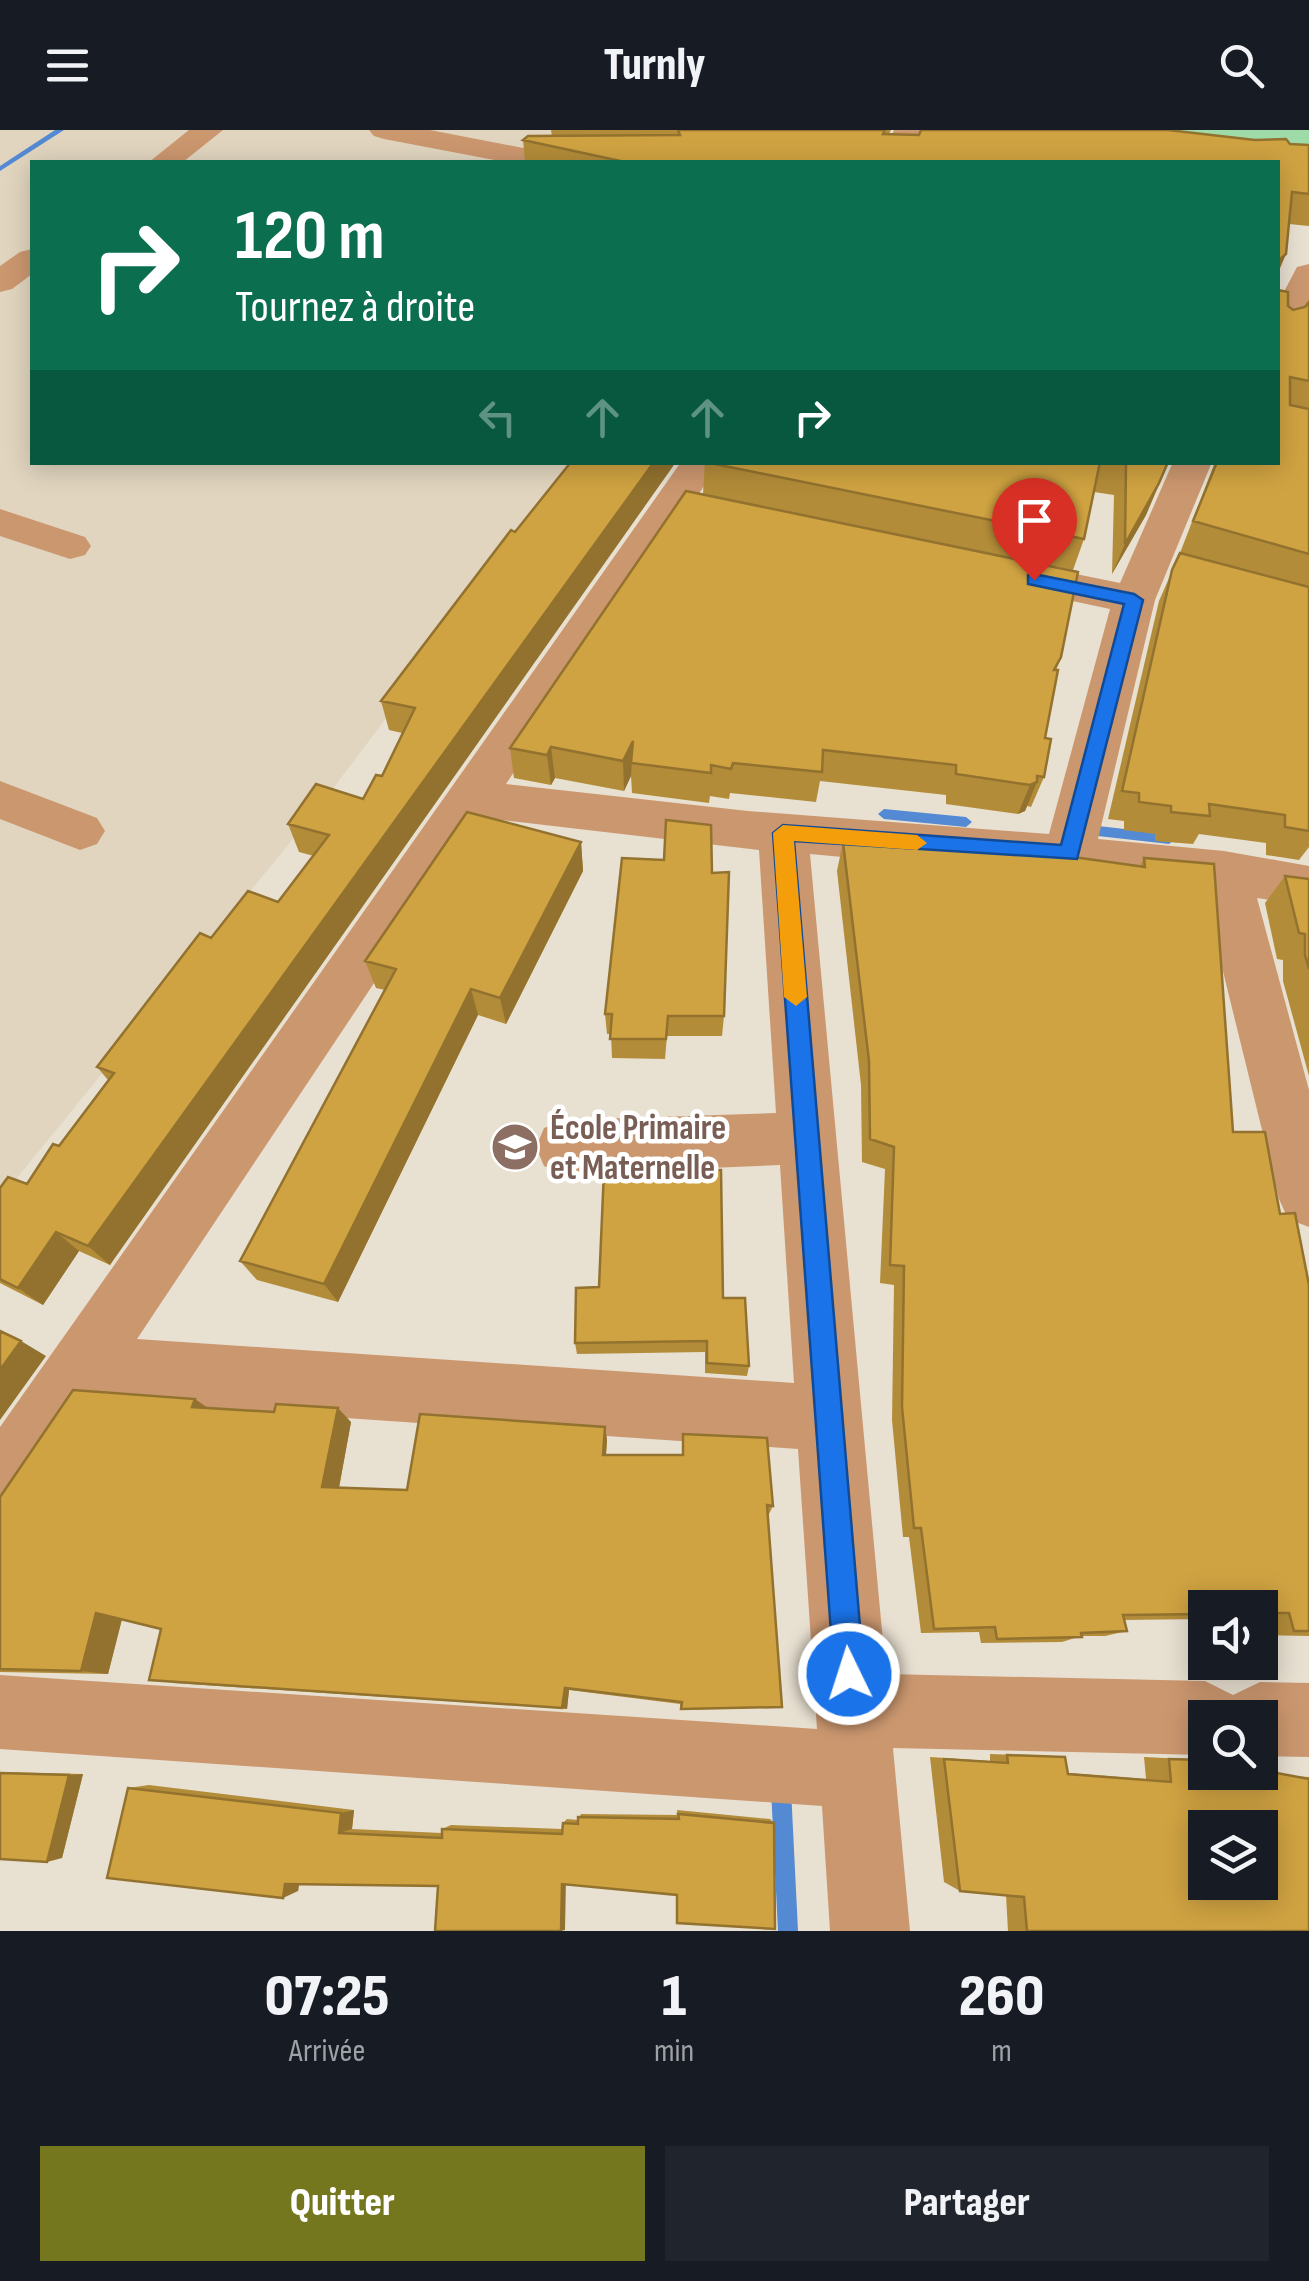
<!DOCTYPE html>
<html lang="fr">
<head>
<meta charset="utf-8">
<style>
  :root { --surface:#171b24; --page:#20242c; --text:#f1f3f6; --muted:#9ea1a6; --accent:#74771e }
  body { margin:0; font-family:"Sofia Sans Condensed",sans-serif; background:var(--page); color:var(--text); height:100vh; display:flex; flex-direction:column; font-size:38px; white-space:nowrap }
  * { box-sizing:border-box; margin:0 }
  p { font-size:32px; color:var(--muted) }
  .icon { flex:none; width:55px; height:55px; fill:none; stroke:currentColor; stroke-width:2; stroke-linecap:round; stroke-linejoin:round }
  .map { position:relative; height:1801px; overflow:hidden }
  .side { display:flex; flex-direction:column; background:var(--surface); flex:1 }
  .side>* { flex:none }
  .top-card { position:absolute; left:30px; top:30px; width:1250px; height:305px; border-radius:0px; box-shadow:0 5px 25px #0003; background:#0b6e4f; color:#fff; overflow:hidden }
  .tools { position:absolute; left:1188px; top:1460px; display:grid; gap:20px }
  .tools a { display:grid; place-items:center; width:90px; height:90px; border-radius:0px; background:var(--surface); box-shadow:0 5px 25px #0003; font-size:50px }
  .pin { position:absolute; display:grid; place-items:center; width:85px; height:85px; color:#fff; margin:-102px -42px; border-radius:50% 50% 50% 0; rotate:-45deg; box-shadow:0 0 10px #0007 }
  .pin .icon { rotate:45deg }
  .me { position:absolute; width:110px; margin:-55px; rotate:356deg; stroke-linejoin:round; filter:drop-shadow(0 0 8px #0008) }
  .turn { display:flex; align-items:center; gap:35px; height:210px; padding:0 40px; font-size:45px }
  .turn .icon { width:130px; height:130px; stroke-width:2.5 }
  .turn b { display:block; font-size:70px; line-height:85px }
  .lanes { display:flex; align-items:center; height:95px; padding:0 40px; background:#0003; justify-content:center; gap:50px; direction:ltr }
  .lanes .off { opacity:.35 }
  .eta { display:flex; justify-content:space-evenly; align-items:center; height:170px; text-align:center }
  .eta b { font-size:60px; font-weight:800; line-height:70px }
  .action { display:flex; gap:20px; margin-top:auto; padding:20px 40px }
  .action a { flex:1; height:115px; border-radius:0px; background:var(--accent); color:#fff; font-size:40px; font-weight:800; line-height:115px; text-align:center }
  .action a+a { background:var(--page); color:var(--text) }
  header { display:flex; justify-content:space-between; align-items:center; height:130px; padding:0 40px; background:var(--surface); font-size:45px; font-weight:800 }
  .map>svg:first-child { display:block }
  .built { fill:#e1d5bf }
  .green { fill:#9edba9 }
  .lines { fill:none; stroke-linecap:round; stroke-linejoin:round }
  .stream { fill:#538ad3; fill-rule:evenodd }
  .minor { fill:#cb976f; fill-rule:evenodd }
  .wall { fill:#b38c39 }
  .shaded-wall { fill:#92722e }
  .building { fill:#d0a342; stroke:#92722e; stroke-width:2.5; fill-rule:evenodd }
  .route { fill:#1a73e8; stroke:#114b97; stroke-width:2.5 }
  .slow { fill:#f59e0b }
  .labels { text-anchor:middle; stroke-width:9; stroke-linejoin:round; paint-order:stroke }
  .education-label { font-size:35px; font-weight:bold; fill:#785e54; stroke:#fff; text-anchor:start }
</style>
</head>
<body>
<header><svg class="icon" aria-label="menu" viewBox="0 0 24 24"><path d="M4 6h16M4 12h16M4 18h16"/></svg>Turnly<svg class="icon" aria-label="search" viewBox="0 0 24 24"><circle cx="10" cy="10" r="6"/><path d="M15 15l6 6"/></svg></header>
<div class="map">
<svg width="1309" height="1801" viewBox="0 0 1309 1801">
  <rect width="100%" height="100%" fill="#e8e0d1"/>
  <!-- built -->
  <path class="built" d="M 0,0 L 565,0 L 523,32 L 32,32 L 32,332 L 579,333 L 322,673 L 0,1069 Z"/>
  <!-- green -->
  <path class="green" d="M 1100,0 L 1309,0 L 1309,30 Z"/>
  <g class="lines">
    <!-- stream -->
    <path class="stream" d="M 55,0 L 64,0 L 0,41 L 0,36 Z
      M 884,679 L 966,687 L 972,692 L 966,697 L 884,689 L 878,684 Z
      M 1098,696 L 1169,704 L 1175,709 L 1169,714 L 1098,706 L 1092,701 Z
      M 781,1649 L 788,1652 L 791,1659 L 798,1801 L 778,1801 L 771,1659 L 774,1652 Z"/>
    <!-- minor -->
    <path class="minor" d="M 189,0 L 223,0 L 183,32 L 149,32 Z
      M 369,0 L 430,0 L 528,19 L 611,13 L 673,26 L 677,32 L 505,32 L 384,9 L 374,6 Z
      M 894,0 L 924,0 L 912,32 L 882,32 Z
      M 32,119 L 32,144 L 12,159 L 0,162 L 0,136 L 20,122 Z
      M 1309,134 L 1309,177 L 1290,204 L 1278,207 L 1278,173 L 1297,137 Z
      M 681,332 L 720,332 L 506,654 L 748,681 L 1049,704 L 1110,479 L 988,453 L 982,443 L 988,433 L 1003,429 L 1120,453 L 1173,332 L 1212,332 L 1155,470 L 1098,709 L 1224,721 L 1309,736 L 1309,776 L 1257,768 L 1309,960 L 1309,1097 L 1288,1089 L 1279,1069 L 1203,760 L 810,724 L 886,1544 L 1205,1551 L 1233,1565 L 1260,1552 L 1309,1553 L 1309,1627 L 1260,1626 L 1260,1588 L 1205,1588 L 1205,1625 L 893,1618 L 910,1801 L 830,1801 L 822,1676 L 0,1619 L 0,1545 L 817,1599 L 798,1319 L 96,1271 L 24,1379 L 0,1389 L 0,1297 ZM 484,688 L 759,720 L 776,983 L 565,990 L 544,998 L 536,1017 L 544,1036 L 565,1044 L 780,1035 L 794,1253 L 137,1209 Z
      M 0,379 L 85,407 L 91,416 L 85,425 L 70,429 L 0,406 Z
      M 0,651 L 97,688 L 105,701 L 97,714 L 80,720 L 0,689 Z"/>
  </g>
  <!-- wall -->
  <path class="wall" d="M 551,0 L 891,0 L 889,4 L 1290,14 L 1309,15 L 1309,96 L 1289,94 L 1278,32 L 525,32 L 523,10 L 552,6 Z
    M 1309,172 L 1309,717 L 1299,730 L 1266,725 L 1266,713 L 1199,704 L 1193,714 L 1155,711 L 1155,704 L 1124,700 L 1124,691 L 1108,689 L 1159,471 L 1180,423 L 1215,332 L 1278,332 L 1288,176 L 1293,180 L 1305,177 Z
    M 705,332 L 1169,332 L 1146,385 L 1112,444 L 1114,365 L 1094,362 L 1084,409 L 1073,440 L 703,364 Z
    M 561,347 L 110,1135 L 79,1121 L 43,1175 L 0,1153 L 0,1058 L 27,1054 L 59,1016 L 108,950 L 97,937 L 211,808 L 278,772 L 314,726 L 299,722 L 288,694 L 363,669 L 382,646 L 402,603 L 389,600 L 381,571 L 515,402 Z
    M 1061,527 L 1056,540 L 1045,608 L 1044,647 L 1031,677 L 1027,676 L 1025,681 L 1018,684 L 946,674 L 946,665 L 820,651 L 816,672 L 730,663 L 729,669 L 710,666 L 709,673 L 632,663 L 631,646 L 624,661 L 555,648 L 551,655 L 514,648 L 510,618 Z
    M 581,712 L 583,741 L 506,894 L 478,885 L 338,1172 L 257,1150 L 240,1131 L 385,860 L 376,858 L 365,831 Z
    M 843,712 L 978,721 L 981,714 L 1140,736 L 1144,728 L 1233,1002 L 1280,1084 L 1309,1155 L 1309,1506 L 1264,1505 L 1260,1489 L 1260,1478 L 1205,1478 L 1205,1489 L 1124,1490 L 1127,1501 L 1105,1506 L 1081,1506 L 1062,1512 L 981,1513 L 979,1502 L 921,1503 L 909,1407 L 903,1407 L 892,1290 L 894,1155 L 880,1153 L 885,1039 L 862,1032 L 861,955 L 837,741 Z
    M 712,743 L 724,886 L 722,906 L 667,906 L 665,929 L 612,928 L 611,904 L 607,904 L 605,884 Z
    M 1285,746 L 1309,749 L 1309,946 L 1283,851 L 1283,830 L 1277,829 L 1265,773 Z
    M 723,1168 L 749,1236 L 747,1246 L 705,1243 L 705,1222 L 577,1224 L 575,1213 Z
    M 208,1278 L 351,1292 L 339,1358 L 407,1360 L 605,1297 L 607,1310 L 606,1325 L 682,1325 L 683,1304 L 773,1376 L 768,1386 L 782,1577 L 680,1580 L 680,1574 L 569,1560 L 567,1579 L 173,1553 L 161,1499 L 122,1489 L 108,1544 L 0,1542 L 0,1367 Z
    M 990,1624 L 1065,1627 L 1068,1643 L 1146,1649 L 1144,1627 L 1205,1630 L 1292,1646 L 1309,1647 L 1309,1801 L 1008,1801 L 1006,1765 L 960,1761 L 944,1752 L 930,1627 L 990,1631 Z
    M 0,1642 L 83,1644 L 62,1728 L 0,1729 Z
    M 149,1655 L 354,1680 L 352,1699 L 442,1703 L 442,1699 L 451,1695 L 562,1699 L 563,1693 L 567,1689 L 578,1690 L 581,1684 L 678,1685 L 677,1680 L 770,1689 L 774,1693 L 677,1793 L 676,1765 L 566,1755 L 438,1756 L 299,1754 L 298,1761 L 128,1658 Z"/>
  <!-- shaded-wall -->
  <path class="shaded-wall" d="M 1286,124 L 1278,143 L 1278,131 Z
    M 654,332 L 676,332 L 110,1135 L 88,1116 Z
    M 1168,332 L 1146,385 L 1112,444 L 1125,414 Z
    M 633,611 L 631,646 L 624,661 L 623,631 Z
    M 551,617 L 555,648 L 551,655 L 547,625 Z
    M 1037,652 L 1025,681 L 1018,684 L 1030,655 Z
    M 581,712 L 583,741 L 506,894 L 500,868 Z
    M 471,859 L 478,885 L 338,1172 L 324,1154 Z
    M 56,1102 L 79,1121 L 43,1175 L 18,1158 Z
    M 21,1211 L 46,1226 L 0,1290 L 0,1240 Z
    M 195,1269 L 215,1283 L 192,1277 Z
    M 338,1278 L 351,1292 L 337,1368 L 322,1357 Z
    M 605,1297 L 607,1310 L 605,1337 L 603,1325 Z
    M 96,1483 L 122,1489 L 108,1544 L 81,1541 Z
    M 565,1558 L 569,1560 L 567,1579 L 562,1578 Z
    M 83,1644 L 62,1728 L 47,1732 L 69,1645 Z
    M 354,1680 L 352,1699 L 339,1703 L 341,1683 Z
    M 300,1748 L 298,1761 L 283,1768 L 285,1754 Z
    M 566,1748 L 565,1800 L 561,1801 L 562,1754 Z"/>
  <!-- building -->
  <path class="building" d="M 678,0 L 885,0 L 883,4 L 919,5 L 921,0 L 1168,0 L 1255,10 L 1286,9 L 1290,14 L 1309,15 L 1309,64 L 1292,62 L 1286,124 L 1278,131 L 1278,32 L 625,32 L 523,10 L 528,6 L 680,5 Z
    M 1278,160 L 1288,162 L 1288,176 L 1293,180 L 1305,177 L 1309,172 L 1309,251 L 1290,247 L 1290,275 L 1309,279 L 1309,424 L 1193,391 L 1217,332 L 1278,332 Z
    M 571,332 L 654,332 L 88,1116 L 56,1102 L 18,1158 L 0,1149 L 0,1058 L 8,1047 L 27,1054 L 53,1014 L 59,1016 L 114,943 L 97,937 L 200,803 L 211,808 L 248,761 L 278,772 L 329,705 L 288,694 L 316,654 L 363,669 L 376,645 L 382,646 L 415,578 L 381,571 L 511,400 L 515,402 Z
    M 705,332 L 1100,332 L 1084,409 Z
    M 1118,332 L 1168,332 L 1159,353 L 1125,414 L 1126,333 Z
    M 686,361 L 1078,442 L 1061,527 L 1054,540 L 1058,540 L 1045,608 L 1051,609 L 1044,647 L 1037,646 L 1037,652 L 1030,655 L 956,644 L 956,635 L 823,620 L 822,642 L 733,633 L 731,639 L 711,635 L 711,643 L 631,633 L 633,611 L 623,631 L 551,617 L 547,625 L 510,618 Z
    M 1180,423 L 1309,457 L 1309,701 L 1285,697 L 1285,685 L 1209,674 L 1210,686 L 1171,682 L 1171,676 L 1139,672 L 1139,663 L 1122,661 L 1172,440 Z
    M 467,682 L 581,712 L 500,868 L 471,859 L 324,1154 L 240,1131 L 396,839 L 365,831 Z
    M 666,690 L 711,695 L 712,743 L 729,742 L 724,886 L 668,886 L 666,909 L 610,909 L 612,884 L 605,884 L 622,728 L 664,730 Z
    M 905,710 L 905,715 L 981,722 L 981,714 L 1145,737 L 1144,728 L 1214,734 L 1233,1002 L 1265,1002 L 1280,1084 L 1295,1083 L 1309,1155 L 1309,1501 L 1294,1501 L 1289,1483 L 1260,1483 L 1260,1478 L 1205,1478 L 1205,1484 L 1123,1485 L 1127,1501 L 1081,1503 L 1082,1507 L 997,1509 L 995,1497 L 934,1499 L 921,1398 L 914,1398 L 902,1277 L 904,1136 L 890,1135 L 894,1017 L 870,1009 L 869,931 L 843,712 Z
    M 1285,746 L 1309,749 L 1309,839 L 1305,825 L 1305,804 L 1299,803 Z
    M 604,1040 L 721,1040 L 723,1168 L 745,1168 L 749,1236 L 707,1233 L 707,1211 L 575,1213 L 576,1158 L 599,1157 Z
    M 0,1201 L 21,1211 L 0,1240 Z
    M 73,1260 L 195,1269 L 192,1277 L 274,1282 L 276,1274 L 338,1278 L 322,1357 L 407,1360 L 420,1284 L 605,1297 L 603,1325 L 683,1325 L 683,1304 L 767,1308 L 773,1376 L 767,1375 L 782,1577 L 681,1579 L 682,1572 L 565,1558 L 562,1578 L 149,1550 L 161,1499 L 96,1483 L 81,1541 L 0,1539 L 0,1367 Z
    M 1007,1625 L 1065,1627 L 1068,1644 L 1171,1652 L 1169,1629 L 1205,1630 L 1205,1642 L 1260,1642 L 1260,1640 L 1309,1649 L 1309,1801 L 1027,1801 L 1024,1767 L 960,1761 L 944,1629 L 1008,1633 ZM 1205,1698 L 1260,1698 L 1260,1752 L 1205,1752 Z
    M 0,1643 L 69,1645 L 47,1732 L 0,1729 Z
    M 128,1658 L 341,1683 L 339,1703 L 442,1708 L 442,1699 L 562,1704 L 563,1693 L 578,1694 L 578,1687 L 679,1689 L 678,1684 L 774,1693 L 775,1799 L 677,1793 L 677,1765 L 562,1754 L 561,1801 L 435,1801 L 438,1756 L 285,1754 L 283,1768 L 107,1748 Z"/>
  <!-- route -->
  <path class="route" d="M 1034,444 L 1134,464 L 1143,470 L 1077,729 L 794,711 L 864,1544 L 860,1554 L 849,1559 L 839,1554 L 834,1544 L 773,703 L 783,695 L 1061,715 L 1124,474 L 1028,454 L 1028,445 Z"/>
  <!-- slow -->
  <path class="slow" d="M 783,695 L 917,705 L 927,713 L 917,720 L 794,711 L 807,867 L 796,876 L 784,867 L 773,703 Z"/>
  <!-- icons -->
  <defs>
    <g id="school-disc" transform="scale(2.5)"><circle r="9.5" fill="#8d6e63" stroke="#fff"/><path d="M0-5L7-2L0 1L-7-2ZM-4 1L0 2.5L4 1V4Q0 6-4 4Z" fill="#fff"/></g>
  </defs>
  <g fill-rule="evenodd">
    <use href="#school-disc" x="515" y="1017"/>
  </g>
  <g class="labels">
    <!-- education labels -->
    <g class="education-label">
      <text x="550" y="1009">École Primaire<tspan x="550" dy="40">et Maternelle</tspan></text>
    </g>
  </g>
</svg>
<div class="tools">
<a><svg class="icon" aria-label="sound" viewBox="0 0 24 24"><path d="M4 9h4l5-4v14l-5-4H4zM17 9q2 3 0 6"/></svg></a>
<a><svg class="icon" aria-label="search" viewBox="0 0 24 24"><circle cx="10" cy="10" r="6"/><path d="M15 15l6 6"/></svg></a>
<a><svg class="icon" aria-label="layers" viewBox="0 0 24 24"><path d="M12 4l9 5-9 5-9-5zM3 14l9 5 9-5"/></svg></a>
</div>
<div class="pin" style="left:1034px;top:450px;background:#d93025"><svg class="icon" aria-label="arrive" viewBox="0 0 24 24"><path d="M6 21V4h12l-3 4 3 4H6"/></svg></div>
<svg class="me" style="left:849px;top:1544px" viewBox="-20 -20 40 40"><circle r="17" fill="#1a73e8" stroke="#fff" stroke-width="3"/><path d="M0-11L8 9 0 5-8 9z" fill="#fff"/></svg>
<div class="top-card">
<div class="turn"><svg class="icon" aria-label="right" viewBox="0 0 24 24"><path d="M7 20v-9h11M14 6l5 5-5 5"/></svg><div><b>120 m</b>Tournez à droite</div></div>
<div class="lanes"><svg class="icon off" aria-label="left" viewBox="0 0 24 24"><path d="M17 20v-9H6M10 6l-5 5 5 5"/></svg><svg class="icon off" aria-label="ahead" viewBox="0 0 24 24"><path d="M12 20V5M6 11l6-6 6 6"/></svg><svg class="icon off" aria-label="ahead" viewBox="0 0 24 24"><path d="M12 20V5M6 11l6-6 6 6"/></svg><svg class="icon" aria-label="right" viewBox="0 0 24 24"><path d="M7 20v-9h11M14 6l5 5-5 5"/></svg></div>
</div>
</div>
<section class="side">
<div class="eta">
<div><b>07:25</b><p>Arrivée</p></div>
<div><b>1</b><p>min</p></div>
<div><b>260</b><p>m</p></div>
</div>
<div class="action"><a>Quitter</a><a>Partager</a></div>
</section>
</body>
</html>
